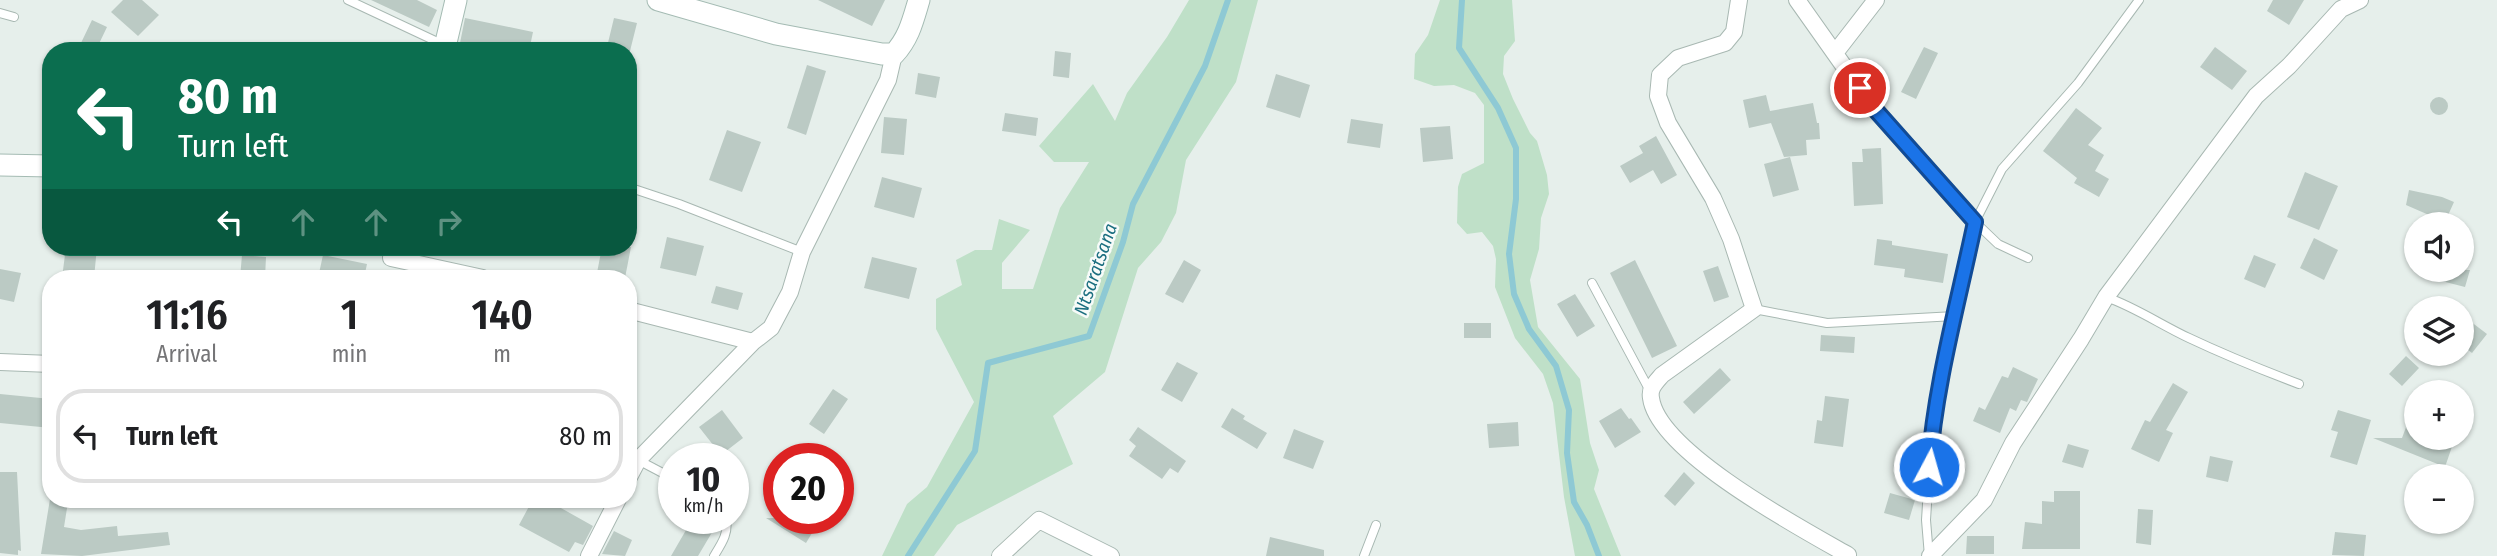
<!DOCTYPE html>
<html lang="en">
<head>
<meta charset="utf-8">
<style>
  :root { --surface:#fff; --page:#f6f6f6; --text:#202124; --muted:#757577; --line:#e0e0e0 }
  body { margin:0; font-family:"Fira Sans Condensed",sans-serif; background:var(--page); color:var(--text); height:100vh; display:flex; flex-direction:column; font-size:26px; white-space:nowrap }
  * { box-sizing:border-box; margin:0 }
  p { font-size:23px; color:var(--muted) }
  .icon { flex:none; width:38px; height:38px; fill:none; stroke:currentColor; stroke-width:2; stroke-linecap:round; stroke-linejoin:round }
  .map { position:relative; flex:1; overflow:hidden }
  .drawer { position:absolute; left:42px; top:270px; width:595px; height:238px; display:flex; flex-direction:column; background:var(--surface); border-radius:28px; box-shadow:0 2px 5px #0004 }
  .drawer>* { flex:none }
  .banner { position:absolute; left:42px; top:42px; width:595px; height:214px; border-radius:28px; box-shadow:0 2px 5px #0004; background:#0b6e4f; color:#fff; overflow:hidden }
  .tools { position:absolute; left:2404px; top:212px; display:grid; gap:14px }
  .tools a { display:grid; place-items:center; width:70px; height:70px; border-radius:50%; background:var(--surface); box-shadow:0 2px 5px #0004; font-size:35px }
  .speed { position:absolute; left:658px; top:443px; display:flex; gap:14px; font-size:35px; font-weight:700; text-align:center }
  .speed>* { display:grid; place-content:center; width:91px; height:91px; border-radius:50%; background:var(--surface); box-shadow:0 2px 5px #0004; line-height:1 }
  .speed small { font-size:18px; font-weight:400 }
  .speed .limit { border:10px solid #d22; background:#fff; color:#111 }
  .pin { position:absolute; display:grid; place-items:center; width:60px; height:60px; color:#fff; margin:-30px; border:4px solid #fff; border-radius:50%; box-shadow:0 2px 7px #0007 }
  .me { position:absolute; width:77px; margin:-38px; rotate:6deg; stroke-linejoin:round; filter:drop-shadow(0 0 5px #0008) }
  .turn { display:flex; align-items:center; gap:24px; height:147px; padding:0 21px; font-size:32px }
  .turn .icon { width:91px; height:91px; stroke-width:2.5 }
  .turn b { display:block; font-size:49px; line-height:60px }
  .lanes { display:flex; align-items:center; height:66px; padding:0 21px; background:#0003; justify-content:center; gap:35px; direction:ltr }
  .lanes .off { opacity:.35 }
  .eta { display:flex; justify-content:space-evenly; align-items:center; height:119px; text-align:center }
  .eta b { font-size:42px; font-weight:600; line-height:49px }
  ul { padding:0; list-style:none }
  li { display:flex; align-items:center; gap:21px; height:94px; margin:0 14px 10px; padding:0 7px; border:4px solid var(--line); border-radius:28px }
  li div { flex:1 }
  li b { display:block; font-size:26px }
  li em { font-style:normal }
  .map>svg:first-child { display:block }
  .green { fill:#bfe0c8 }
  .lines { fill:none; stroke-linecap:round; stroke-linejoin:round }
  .stream { stroke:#8ec9d4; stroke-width:6 }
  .building { fill:#bbcac4 }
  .lane-casing { stroke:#a8b8b2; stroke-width:10 }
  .street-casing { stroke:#a8b8b2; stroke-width:18 }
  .secondary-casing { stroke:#a4bbb3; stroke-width:23 }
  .lane { stroke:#fff; stroke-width:8 }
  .street { stroke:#fff; stroke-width:16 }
  .secondary { stroke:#fff; stroke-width:21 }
  .route-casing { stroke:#114b97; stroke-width:18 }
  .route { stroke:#1a73e8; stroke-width:12 }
  .labels { text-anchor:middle; stroke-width:5; stroke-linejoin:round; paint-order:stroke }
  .water-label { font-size:19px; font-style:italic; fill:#1c6f80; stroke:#f7fbf9 }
</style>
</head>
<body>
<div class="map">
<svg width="2497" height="556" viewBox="0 0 2497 556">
  <rect width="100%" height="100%" fill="#e6efeb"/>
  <!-- green -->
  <path class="green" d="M 1189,0 L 1258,0 L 1236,82 L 1186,160 L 1176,213 L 1161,242 L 1138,268 L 1105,372 L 1053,416 L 1073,464 L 957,525 L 934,556 L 882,556 L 907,504 L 927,487 L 974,402 L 936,329 L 936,299 L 962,285 L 956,260 L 975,250 L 992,250 L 999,219 L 1030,230 L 1002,263 L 1002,289 L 1033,289 L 1060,208 L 1089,162 L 1054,162 L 1039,146 L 1093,84 L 1115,121 L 1127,93 L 1167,37 Z
    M 1440,0 L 1512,0 L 1515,41 L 1504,56 L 1503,74 L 1513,99 L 1530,133 L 1537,141 L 1547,175 L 1549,194 L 1541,218 L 1539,249 L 1530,280 L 1538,327 L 1580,379 L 1590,443 L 1599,470 L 1594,489 L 1621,556 L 1575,556 L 1564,497 L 1553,403 L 1543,374 L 1515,338 L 1495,287 L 1496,259 L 1493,246 L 1482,232 L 1467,234 L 1457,223 L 1458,187 L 1462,174 L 1484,163 L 1484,105 L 1475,93 L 1454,85 L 1434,86 L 1414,79 L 1415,54 L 1428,35 Z"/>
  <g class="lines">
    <!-- stream -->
    <path class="stream" d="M 1462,0 L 1459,48 L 1498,108 L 1516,148 L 1516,199 L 1509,254 L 1514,294 L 1529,329 L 1556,366 L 1569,410 L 1567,453 L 1574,502 L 1587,525 L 1599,556
      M 908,556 L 975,451 L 988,363 L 1089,336 L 1123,242 L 1133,204 L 1205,66 L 1228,0"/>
  </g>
  <!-- building -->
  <path class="building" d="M 123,0 L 142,0 L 159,15 L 138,36 L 111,12 Z
    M 371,0 L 417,0 L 437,10 L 429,27 Z
    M 818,0 L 885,0 L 872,26 Z
    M 2273,0 L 2304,0 L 2289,25 L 2267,11 Z
    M 465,18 L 533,32 L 529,51 L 470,51 L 459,48 Z
    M 614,18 L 637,23 L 630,51 L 606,51 Z
    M 92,20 L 107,27 L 96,50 L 81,43 Z
    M 1924,47 L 1938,53 L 1916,99 L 1901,92 Z
    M 2215,47 L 2247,71 L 2232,90 L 2200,67 Z
    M 1055,51 L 1071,53 L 1069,78 L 1053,76 Z
    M 807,65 L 826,71 L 806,135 L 787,128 Z
    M 918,73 L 940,77 L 936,98 L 915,94 Z
    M 1276,74 L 1310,85 L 1300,118 L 1266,107 Z
    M 1766,95 L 1770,111 L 1813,103 L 1817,123 L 1819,123 L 1820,139 L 1806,140 L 1807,155 L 1784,157 L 1771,123 L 1749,128 L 1743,100 Z
    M2430 106a9 9 0 1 1 18 0a9 9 0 1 1-18 0Z
    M 2076,108 L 2102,128 L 2088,145 L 2104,155 L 2095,171 L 2109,179 L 2099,197 L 2074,183 L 2077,178 L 2043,151 Z
    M 1005,113 L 1038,118 L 1036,136 L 1002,131 Z
    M 884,117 L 907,119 L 904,155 L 881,153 Z
    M 1351,119 L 1383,124 L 1380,148 L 1347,143 Z
    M 1450,126 L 1453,159 L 1423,162 L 1420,128 Z
    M 727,130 L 761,142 L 742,192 L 709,180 Z
    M 1656,136 L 1677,175 L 1661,184 L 1653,170 L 1630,183 L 1620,166 L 1643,153 L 1639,146 Z
    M 1881,148 L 1883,204 L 1854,206 L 1852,162 L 1863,162 L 1862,149 Z
    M 1790,157 L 1799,190 L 1773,197 L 1764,164 Z
    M 2305,172 L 2338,186 L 2319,230 L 2287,217 Z
    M 882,177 L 922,188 L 914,218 L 874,207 Z
    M 2409,190 L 2442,197 L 2454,202 L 2445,222 L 2406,205 Z
    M 667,237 L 704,246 L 696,276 L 660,268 Z
    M 2314,238 L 2338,250 L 2324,280 L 2300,268 Z
    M 1877,239 L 1892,241 L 1892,245 L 1948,254 L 1943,283 L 1904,277 L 1905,269 L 1874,265 Z
    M 66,247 L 97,247 L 94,278 L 62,278 Z
    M 602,247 L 631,247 L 625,278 L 596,278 Z
    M 242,255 L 266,257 L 265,278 L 240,278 Z
    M 323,255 L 367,264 L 364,278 L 318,278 Z
    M 2254,255 L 2276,264 L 2265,288 L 2244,279 Z
    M 872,257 L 917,268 L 909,299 L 864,288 Z
    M 1184,260 L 1201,270 L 1183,303 L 1165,294 Z
    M 1635,260 L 1677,346 L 1652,358 L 1610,273 Z
    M 1718,266 L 1729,297 L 1714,302 L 1703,271 Z
    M 0,269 L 21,273 L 14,302 L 0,299 Z
    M 2418,270 L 2470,270 L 2465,287 L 2418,275 Z
    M 716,286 L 743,293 L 738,310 L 711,303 Z
    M 1575,294 L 1595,326 L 1577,337 L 1557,304 Z
    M 2462,315 L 2487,334 L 2472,353 L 2462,345 Z
    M 1464,323 L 1491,323 L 1491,338 L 1464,338 Z
    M 1821,335 L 1855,337 L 1854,353 L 1820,351 Z
    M 2406,356 L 2419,368 L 2402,386 L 2389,374 Z
    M 1177,362 L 1198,373 L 1182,402 L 1161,390 Z
    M 2013,367 L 2038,379 L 2027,402 L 2021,400 L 2016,411 L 2010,408 L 2000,433 L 1973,421 L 1979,407 L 1985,410 L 2002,376 L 2008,378 Z
    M 1720,368 L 1731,380 L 1694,414 L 1683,402 Z
    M 2173,383 L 2188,392 L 2166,430 L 2173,433 L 2159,462 L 2131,449 L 2145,420 L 2150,422 Z
    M 833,389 L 848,399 L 824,434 L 809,424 Z
    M 0,394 L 51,399 L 51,428 L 0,423 Z
    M 1825,396 L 1849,399 L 1843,447 L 1814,443 L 1817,420 L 1822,421 Z
    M 2415,403 L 2417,438 L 2455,438 L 2445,467 L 2373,438 L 2402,438 Z
    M 1232,408 L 1245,416 L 1243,419 L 1267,433 L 1257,449 L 1221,427 Z
    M 1621,408 L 1629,419 L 1631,418 L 1641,432 L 1615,448 L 1599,421 Z
    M 722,410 L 743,438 L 721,455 L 699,427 Z
    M 2338,410 L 2371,420 L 2357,465 L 2330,457 L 2338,432 L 2331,430 Z
    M 1518,422 L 1519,446 L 1489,448 L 1487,424 Z
    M 1138,427 L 1186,461 L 1178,473 L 1170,468 L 1162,479 L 1129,456 L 1136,446 L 1129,440 Z
    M 1294,429 L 1324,441 L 1313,469 L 1283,458 Z
    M 2068,444 L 2089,450 L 2083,468 L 2062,462 Z
    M 2210,456 L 2233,461 L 2228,482 L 2206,477 Z
    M 0,472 L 17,472 L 21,551 L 18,550 L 18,555 L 0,553 Z
    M 1684,472 L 1695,483 L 1675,506 L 1664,496 Z
    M 2054,491 L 2080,491 L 2080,549 L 2022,549 L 2025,522 L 2042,524 L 2042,501 L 2054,502 Z
    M 1890,493 L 1915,500 L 1909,520 L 1884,513 Z
    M 50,499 L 68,502 L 64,527 L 81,530 L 117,526 L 118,536 L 168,532 L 170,545 L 82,556 L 41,554 Z
    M 533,499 L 549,508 L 552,503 L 593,526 L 583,545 L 575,542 L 569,552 L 519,525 Z
    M 2138,509 L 2153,510 L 2151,545 L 2136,543 Z
    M 693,518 L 720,519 L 698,556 L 671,556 Z
    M 766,518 L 821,518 L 806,543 Z
    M 614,531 L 632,540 L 625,556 L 602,554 Z
    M 2335,532 L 2366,535 L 2364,556 L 2332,555 Z
    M 1967,536 L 1994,536 L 1994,554 L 1966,554 Z
    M 1270,537 L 1324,550 L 1324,556 L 1266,556 Z"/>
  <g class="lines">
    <!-- lane casing -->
    <g class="lane-casing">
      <path id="lane" d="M 348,0 L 444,45
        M 0,13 L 14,17
        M 628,187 L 679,204 L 802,252
        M 1975,222 L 1998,244 L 2028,258
        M 1592,283 L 1650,391
        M 2106,297 C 2135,307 2161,325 2189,338 C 2225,355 2262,370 2299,384
        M 1754,309 L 1827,323 L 1955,316
        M 638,460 L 674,479
        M 714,556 C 722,543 729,533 726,518
        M 1364,556 L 1376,525
        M 1929,556 L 1926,520 L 1931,441 L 1975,222 L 2002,169 L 2078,83 L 2139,0"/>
    </g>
    <!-- street casing -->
    <g class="street-casing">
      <path id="street" d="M 1739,0 L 1734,32 L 1725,43 L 1678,58 L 1660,75 L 1658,96 L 1668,123 L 1713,198 L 1731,239 L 1754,309 L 1662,375 C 1656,382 1649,388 1651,398 C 1658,452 1802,529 1848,555
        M 1797,0 L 1872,106 L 1975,222
        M 1835,53 L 1876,0
        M 392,247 L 391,258 L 483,278
        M 628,310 L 753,342
        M 0,362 L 51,364
        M 628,479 L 638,460 L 753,342 L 771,328 L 790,292 L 802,252 L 888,80 L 894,54
        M 589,556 L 618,499
        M 1000,556 L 1039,520 L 1111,556
        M 1930,556 L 1984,500 L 2013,443 L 2081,339 L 2106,297 L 2256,96 L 2289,66 L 2341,9 L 2360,0"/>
    </g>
    <!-- secondary casing -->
    <g class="secondary-casing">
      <path id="secondary" d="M 658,0 L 776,34 L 882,54 L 894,54 C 909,38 913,20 919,0
        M 444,51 L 456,0
        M 0,165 L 51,166"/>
    </g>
    <!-- lane -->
    <use href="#lane" class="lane"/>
    <!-- street -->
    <use href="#street" class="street"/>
    <!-- secondary -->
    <use href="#secondary" class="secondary"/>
  </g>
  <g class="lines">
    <!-- route casing -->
    <g class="route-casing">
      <path id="route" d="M 1860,88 L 1872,106 L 1975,222 C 1958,303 1935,385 1929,467"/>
    </g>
    <!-- route -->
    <use href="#route" class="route"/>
  </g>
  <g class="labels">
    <!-- water labels -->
    <g class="water-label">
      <text transform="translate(1095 269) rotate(-71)" y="7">Ntsaratsana</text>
    </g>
  </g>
</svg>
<div class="tools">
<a><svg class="icon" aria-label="sound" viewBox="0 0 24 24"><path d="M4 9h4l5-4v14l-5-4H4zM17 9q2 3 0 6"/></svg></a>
<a><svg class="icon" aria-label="layers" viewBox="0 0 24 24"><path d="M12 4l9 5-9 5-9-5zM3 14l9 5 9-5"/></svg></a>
<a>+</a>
<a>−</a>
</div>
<div class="speed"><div>10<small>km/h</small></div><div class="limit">20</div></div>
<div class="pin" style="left:1860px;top:88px;background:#d93025"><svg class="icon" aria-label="arrive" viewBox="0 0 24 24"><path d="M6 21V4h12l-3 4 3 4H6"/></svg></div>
<svg class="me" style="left:1929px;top:467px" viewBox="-20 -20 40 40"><circle r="17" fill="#1a73e8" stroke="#fff" stroke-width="3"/><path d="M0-11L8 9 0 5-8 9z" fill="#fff"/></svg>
<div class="banner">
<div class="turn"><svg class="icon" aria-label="left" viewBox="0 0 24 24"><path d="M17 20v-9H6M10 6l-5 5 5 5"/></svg><div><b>80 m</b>Turn left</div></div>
<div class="lanes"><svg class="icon" aria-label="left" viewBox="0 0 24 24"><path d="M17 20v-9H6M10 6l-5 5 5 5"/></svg><svg class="icon off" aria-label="ahead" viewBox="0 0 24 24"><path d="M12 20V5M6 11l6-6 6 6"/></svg><svg class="icon off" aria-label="ahead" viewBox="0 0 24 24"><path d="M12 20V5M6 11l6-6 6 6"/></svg><svg class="icon off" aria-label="right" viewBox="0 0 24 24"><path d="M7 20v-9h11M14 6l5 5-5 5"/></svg></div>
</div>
<section class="drawer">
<div class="eta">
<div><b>11:16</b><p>Arrival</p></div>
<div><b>1</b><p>min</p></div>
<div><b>140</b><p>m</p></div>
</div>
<ul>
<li><svg class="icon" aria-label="left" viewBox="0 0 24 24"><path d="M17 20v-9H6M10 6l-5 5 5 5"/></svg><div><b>Turn left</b></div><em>80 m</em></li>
</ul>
</section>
</div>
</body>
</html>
